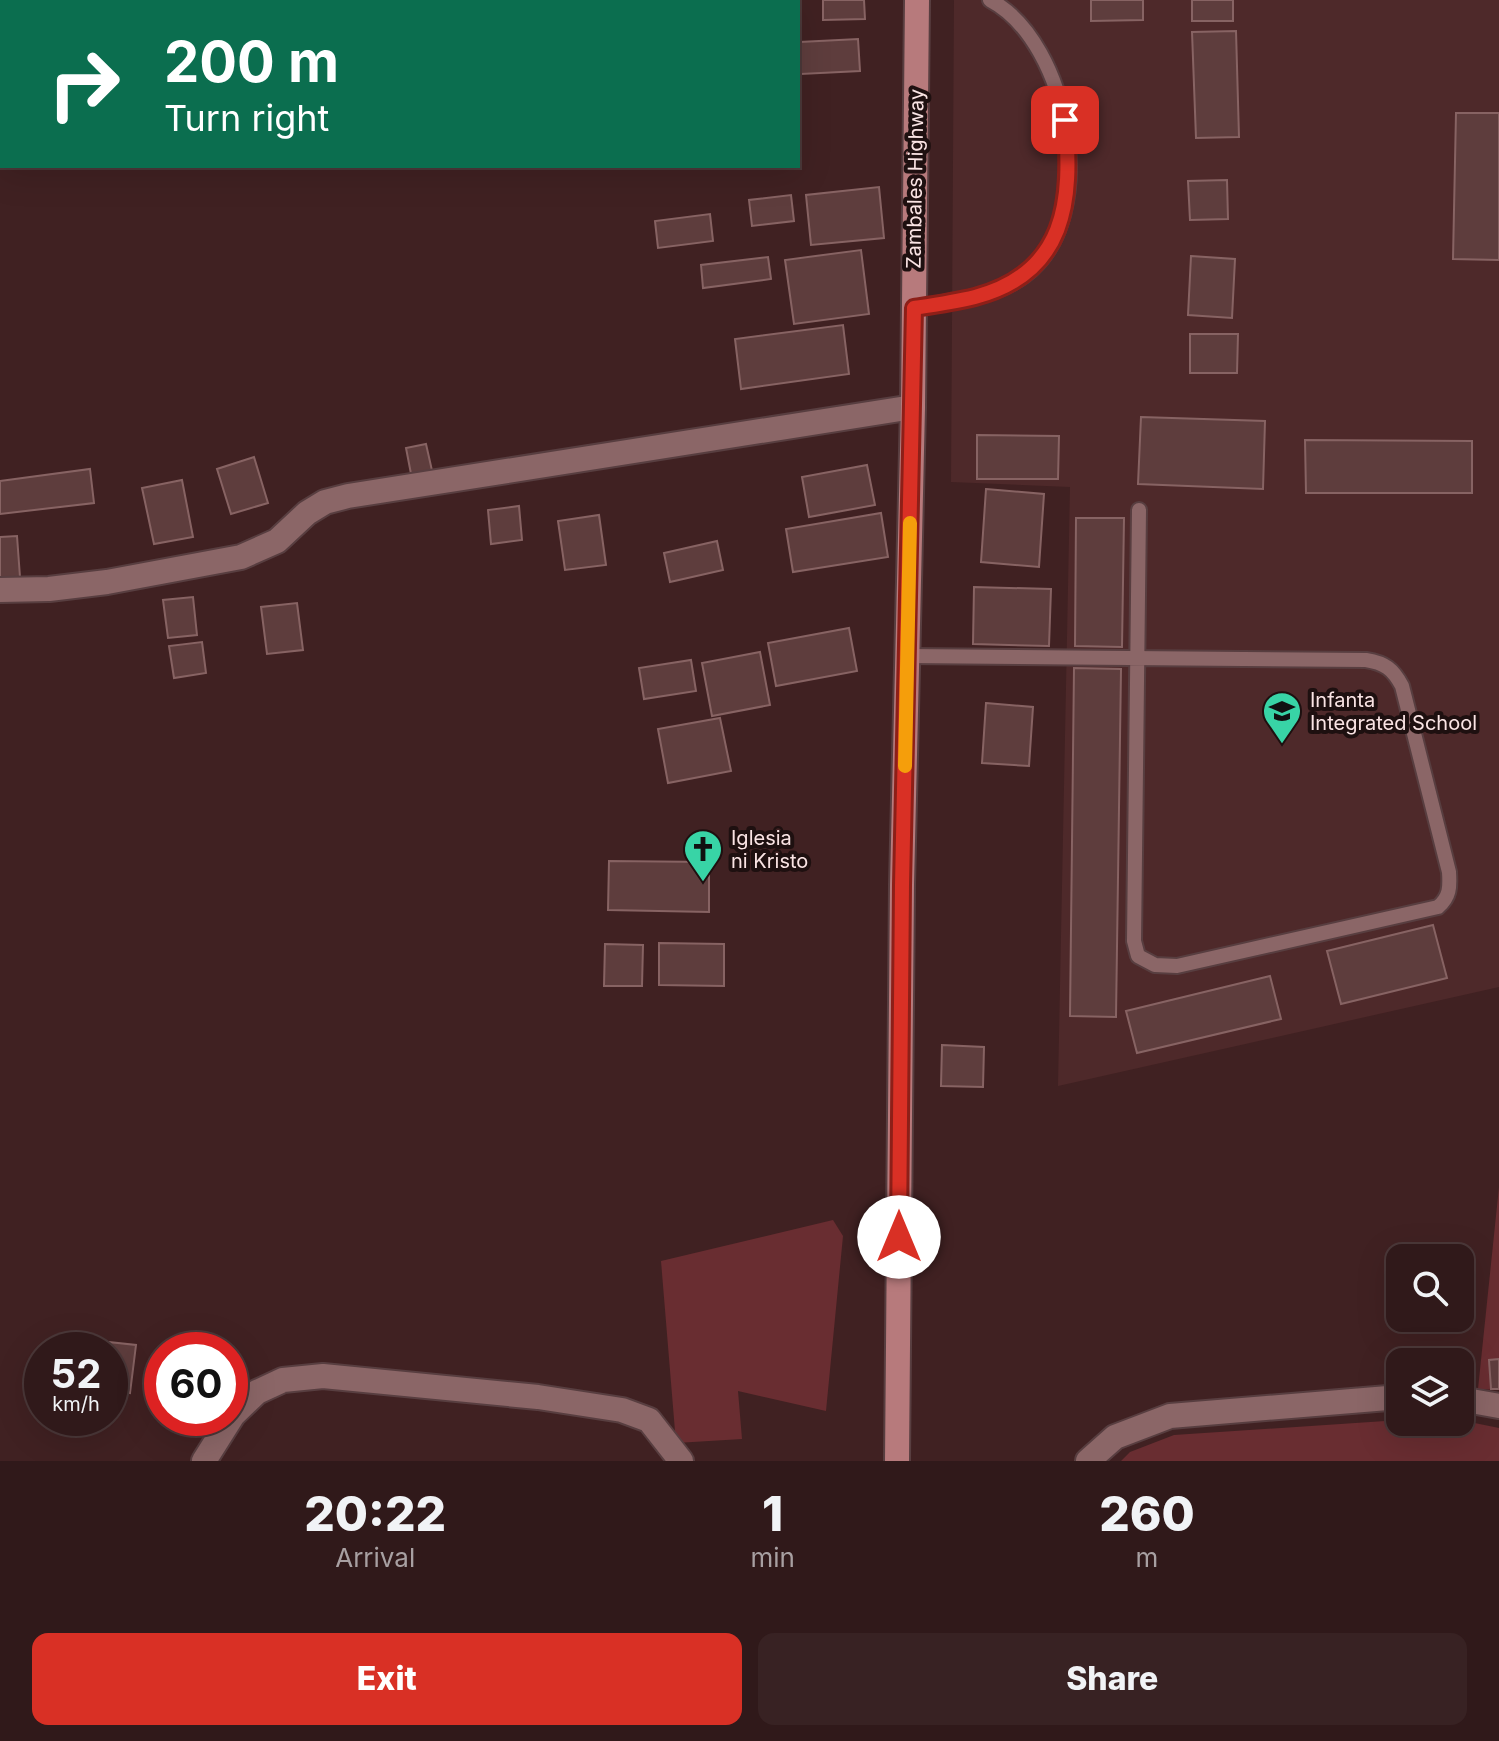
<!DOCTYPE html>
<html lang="en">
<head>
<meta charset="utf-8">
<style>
  :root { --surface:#30191a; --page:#382223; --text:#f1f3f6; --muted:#a8a0a2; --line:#4b3839; --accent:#d93025 }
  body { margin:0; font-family:Inter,sans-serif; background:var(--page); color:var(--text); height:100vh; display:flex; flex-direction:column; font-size:30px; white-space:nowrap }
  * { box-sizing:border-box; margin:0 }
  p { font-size:26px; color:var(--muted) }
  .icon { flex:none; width:44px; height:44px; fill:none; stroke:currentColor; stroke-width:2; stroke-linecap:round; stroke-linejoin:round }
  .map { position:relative; height:1461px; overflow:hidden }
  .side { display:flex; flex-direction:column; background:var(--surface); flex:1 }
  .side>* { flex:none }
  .guide { position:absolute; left:0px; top:0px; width:800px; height:168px; box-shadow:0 8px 32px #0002,0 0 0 2px var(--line); background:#0b6e4f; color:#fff; overflow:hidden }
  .controls { position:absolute; left:1386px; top:1244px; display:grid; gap:16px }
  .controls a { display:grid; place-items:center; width:88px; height:88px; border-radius:16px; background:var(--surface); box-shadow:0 8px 32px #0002,0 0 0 2px var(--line); font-size:40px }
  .speed { position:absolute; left:24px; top:1332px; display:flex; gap:16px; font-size:40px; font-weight:700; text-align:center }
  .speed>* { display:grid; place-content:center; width:104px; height:104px; border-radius:50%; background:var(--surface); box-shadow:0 8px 32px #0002,0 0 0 2px var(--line); line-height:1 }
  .speed small { font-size:20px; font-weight:400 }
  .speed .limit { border:12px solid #d22; background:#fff; color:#111 }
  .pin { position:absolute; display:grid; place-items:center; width:68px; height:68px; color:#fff; margin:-34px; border-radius:16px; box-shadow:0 4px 12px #0006 }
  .me { position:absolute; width:88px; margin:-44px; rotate:0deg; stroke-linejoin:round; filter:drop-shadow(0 0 6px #0008) }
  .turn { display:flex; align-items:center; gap:28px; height:168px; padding:0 32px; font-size:36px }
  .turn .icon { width:104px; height:104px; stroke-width:2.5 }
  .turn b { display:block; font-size:56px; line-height:68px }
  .eta { display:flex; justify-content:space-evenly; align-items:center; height:136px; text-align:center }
  .eta b { font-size:48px; font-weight:800; line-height:56px }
  .action { display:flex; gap:16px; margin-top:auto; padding:16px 32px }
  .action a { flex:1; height:92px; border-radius:16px; background:var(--accent); color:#fff; font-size:32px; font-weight:800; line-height:92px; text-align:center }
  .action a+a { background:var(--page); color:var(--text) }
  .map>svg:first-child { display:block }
  .built { fill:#4e292a }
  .green { fill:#692d31 }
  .building { fill:#5e3d3d; stroke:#876363; stroke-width:2 }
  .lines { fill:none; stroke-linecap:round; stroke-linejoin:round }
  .lane-casing { stroke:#583e40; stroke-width:18 }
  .street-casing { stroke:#583e40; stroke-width:28 }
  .secondary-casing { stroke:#583e40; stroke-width:28 }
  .primary-casing { stroke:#583e40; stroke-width:28 }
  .lane { stroke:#8b6667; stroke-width:14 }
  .street { stroke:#8b6667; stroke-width:24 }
  .secondary { stroke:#8b6667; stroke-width:24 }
  .primary { stroke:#b77a7c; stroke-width:24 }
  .route-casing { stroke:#8d1f18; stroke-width:20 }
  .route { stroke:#d93025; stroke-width:14 }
  .slow { stroke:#f59e0b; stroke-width:14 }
  .labels { text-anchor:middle; stroke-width:8; stroke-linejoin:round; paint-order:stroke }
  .street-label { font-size:20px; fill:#fae4e4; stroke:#1e1010 }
  .poi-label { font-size:20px; fill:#fae4e4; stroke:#1e1010; text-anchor:start }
</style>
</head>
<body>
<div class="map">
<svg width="1499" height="1461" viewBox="0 0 1499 1461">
  <rect width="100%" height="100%" fill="#402122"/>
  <!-- built -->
  <path class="built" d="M 954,0 L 1499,0 L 1499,987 L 1058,1086 L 1070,487 L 951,482 Z"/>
  <!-- green -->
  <path class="green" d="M 1499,1187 L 1499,1390 L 1478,1389 Z
    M 833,1220 L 843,1236 L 826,1411 L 738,1391 L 742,1439 L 676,1443 L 661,1261 Z
    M 1400,1420 L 1400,1422 L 1460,1420 L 1499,1428 L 1499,1461 L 1121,1461 L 1130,1452 L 1174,1435 Z"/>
  <!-- building -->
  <path class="building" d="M 314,0 L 366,0 L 366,2 L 314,2 Z
    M 823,0 L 864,0 L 865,19 L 823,20 Z
    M 1091,0 L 1143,0 L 1143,20 L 1091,21 Z
    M 1192,0 L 1233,0 L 1233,21 L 1192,21 Z
    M 1236,31 L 1239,137 L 1196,138 L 1192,32 Z
    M 858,39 L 860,71 L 801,74 L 800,42 Z
    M 1456,113 L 1499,113 L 1499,260 L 1453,259 Z
    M 1227,180 L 1228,219 L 1190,220 L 1188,181 Z
    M 879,187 L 884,238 L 811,245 L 806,195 Z
    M 791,195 L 794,221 L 752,226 L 749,200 Z
    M 710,214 L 713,241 L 658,248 L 655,221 Z
    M 861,250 L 869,314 L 794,324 L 785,260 Z
    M 1191,256 L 1235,259 L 1232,318 L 1188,315 Z
    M 768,257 L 771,279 L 703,288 L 701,265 Z
    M 843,325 L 849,374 L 741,389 L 735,339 Z
    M 1190,334 L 1238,334 L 1237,373 L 1190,373 Z
    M 1141,417 L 1265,421 L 1263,489 L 1138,484 Z
    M 977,435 L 1059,436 L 1058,479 L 977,479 Z
    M 1305,440 L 1472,441 L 1472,493 L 1306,493 Z
    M 426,444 L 433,475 L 412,479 L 406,448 Z
    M 254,457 L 268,503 L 231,514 L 217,469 Z
    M 867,465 L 875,505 L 809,517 L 802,477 Z
    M 90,469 L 94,503 L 0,514 L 0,481 Z
    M 182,480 L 193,537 L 154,544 L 142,488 Z
    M 986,489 L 1044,494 L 1039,567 L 981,562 Z
    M 519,506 L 522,540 L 491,544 L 488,510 Z
    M 881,513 L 888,557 L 793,572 L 786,529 Z
    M 599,515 L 606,565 L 565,570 L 558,521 Z
    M 1076,518 L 1124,518 L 1122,647 L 1075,646 Z
    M 17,536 L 20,577 L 0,579 L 0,537 Z
    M 717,541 L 723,570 L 670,582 L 664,553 Z
    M 974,587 L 1051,589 L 1049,646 L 973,644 Z
    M 193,597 L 197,635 L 168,638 L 163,600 Z
    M 297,603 L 303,650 L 267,654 L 261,607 Z
    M 849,628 L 857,671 L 776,686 L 768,643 Z
    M 202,642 L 206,673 L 174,678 L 169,646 Z
    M 760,652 L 770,705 L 712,716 L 702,663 Z
    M 691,660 L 696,691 L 644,699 L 639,668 Z
    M 1074,668 L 1121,669 L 1116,1017 L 1070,1016 Z
    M 986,703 L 1033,707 L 1029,766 L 982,763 Z
    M 720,718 L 731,771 L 668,783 L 658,729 Z
    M 609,861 L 709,862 L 709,912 L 608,910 Z
    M 1433,925 L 1447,978 L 1341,1004 L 1327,951 Z
    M 659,943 L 724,944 L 724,986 L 659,985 Z
    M 605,944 L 643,945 L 642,986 L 604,986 Z
    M 1270,976 L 1281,1019 L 1137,1053 L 1126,1011 Z
    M 942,1045 L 984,1047 L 983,1087 L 941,1086 Z
    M 90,1340 L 136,1345 L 130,1393 L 110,1390 L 110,1350 L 89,1350 Z
    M 1499,1359 L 1499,1389 L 1491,1389 L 1489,1360 Z"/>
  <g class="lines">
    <!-- lane casing -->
    <g class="lane-casing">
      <path id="lane" d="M 914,308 C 951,301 994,298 1025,275 C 1102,218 1070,42 990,0
        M 908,656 L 1366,660 C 1385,663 1393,669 1402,686 L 1449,872 C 1450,887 1450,897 1438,907 L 1177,966 L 1155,965 L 1138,956 L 1134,941 L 1139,510"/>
    </g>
    <!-- street casing -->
    <g class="street-casing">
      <path id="street" d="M 0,590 L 49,589 L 107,582 L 241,557 L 277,541 L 307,513 L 325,502 L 348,496 L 913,407
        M 204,1461 L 233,1415 L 257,1392 L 283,1380 L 323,1376 L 538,1397 L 622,1410 L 649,1420 L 681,1461"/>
    </g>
    <!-- secondary casing -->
    <g class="secondary-casing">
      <path id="secondary" d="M 1460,1399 L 1499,1406
        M 1088,1461 L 1115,1437 L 1170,1416 L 1400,1397"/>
    </g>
    <!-- primary casing -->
    <g class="primary-casing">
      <path id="primary" d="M 897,1461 L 902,885 L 913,407 L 917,0"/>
    </g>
    <!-- lane -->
    <use href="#lane" class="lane"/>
    <!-- street -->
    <use href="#street" class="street"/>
    <!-- secondary -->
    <use href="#secondary" class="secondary"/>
    <!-- primary -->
    <use href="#primary" class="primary"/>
  </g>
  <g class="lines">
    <!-- route casing -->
    <g class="route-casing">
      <path id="route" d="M 899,1237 L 902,885 L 914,308 C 934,305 955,302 975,297 C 1066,273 1073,201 1065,120"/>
    </g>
    <!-- route -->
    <use href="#route" class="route"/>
    <!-- slow -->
    <path class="slow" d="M 905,766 L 910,523"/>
  </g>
  <!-- icons -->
  <defs>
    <g id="school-pin" transform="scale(2)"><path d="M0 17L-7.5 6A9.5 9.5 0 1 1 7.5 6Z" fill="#38d4a6" stroke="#1e1010"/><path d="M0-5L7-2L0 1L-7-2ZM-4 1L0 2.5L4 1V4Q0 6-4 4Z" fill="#111"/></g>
    <g id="church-pin" transform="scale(2)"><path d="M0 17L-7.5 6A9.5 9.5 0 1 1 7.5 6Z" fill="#38d4a6" stroke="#1e1010"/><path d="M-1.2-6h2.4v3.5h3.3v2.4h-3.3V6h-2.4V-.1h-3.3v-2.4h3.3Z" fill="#111"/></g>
  </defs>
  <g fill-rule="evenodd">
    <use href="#school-pin" x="1282" y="711"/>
    <use href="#church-pin" x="703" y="849"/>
  </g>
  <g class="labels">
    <!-- street labels -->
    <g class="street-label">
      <text transform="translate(915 179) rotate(-89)" y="7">Zambales Highway</text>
    </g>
    <!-- poi labels -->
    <g class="poi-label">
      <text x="1310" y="707">Infanta<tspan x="1310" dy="23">Integrated School</tspan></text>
      <text x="731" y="845">Iglesia<tspan x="731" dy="23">ni Kristo</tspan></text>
    </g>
  </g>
</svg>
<div class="controls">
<a><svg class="icon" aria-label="search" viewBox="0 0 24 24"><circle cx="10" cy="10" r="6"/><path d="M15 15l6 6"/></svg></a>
<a><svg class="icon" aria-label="layers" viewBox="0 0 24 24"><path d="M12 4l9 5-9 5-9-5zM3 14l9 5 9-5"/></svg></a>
</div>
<div class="speed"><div>52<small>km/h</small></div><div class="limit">60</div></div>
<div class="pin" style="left:1065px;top:120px;background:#d93025"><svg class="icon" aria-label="arrive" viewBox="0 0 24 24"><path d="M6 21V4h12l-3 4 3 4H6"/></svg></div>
<svg class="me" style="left:899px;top:1237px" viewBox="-20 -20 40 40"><circle r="19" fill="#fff"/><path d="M0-13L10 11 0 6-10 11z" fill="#d93025"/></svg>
<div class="guide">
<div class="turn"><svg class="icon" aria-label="right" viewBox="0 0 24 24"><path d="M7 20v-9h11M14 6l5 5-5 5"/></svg><div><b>200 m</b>Turn right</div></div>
</div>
</div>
<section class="side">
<div class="eta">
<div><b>20:22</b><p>Arrival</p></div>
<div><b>1</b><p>min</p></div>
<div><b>260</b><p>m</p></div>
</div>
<div class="action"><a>Exit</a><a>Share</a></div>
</section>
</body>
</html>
